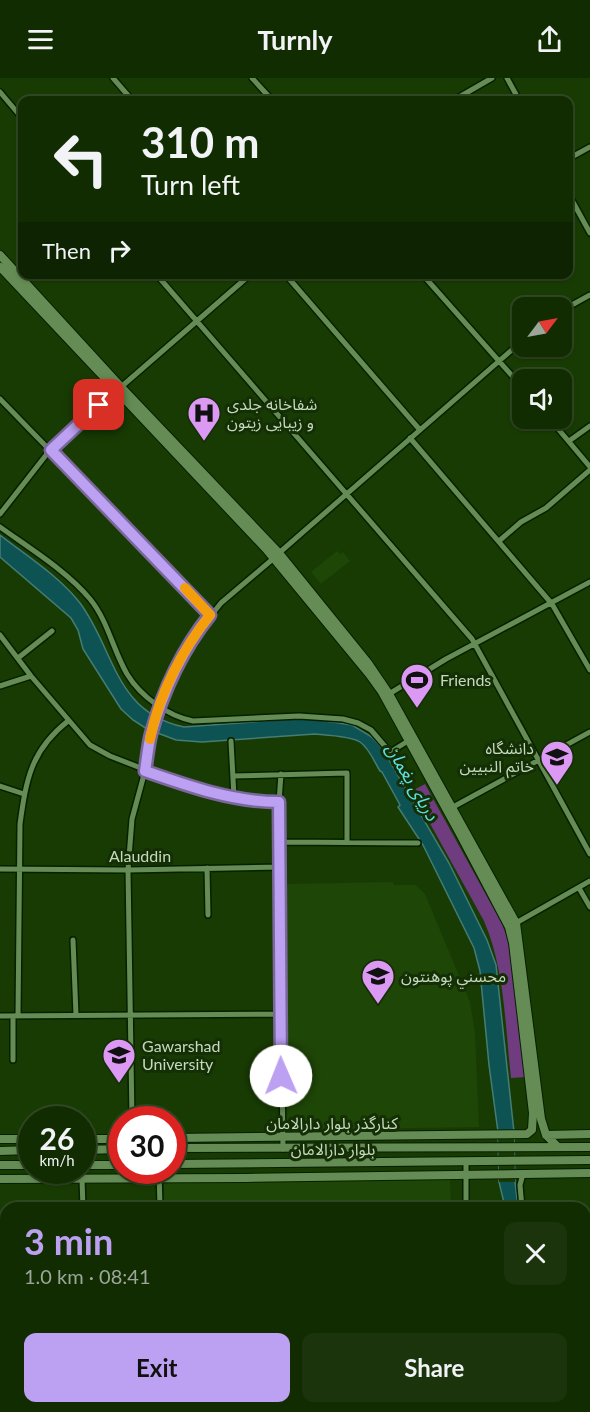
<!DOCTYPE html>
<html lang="en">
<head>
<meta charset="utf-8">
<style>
  :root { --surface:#122c02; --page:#1b340c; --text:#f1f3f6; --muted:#9ca799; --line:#314824; --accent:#bca0f2 }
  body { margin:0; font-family:Lato,"Noto Sans Arabic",sans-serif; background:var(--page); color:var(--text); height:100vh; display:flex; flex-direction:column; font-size:22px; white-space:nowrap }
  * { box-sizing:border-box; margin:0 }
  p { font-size:20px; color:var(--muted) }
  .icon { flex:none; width:33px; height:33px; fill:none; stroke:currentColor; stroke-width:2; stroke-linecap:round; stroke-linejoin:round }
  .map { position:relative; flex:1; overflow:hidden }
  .panel { position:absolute; left:0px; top:1124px; width:591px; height:212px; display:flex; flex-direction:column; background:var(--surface); border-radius:18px 18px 0 0; box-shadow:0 2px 4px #0004,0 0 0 2px var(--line) }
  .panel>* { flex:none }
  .hud { position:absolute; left:18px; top:18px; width:555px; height:183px; border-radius:12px; box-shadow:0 2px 4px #0004,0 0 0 2px var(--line); background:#122c02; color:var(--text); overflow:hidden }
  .needle { width:39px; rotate:58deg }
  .fabs { position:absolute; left:512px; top:219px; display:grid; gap:12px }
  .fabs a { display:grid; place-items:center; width:60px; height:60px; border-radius:12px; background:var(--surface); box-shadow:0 2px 4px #0004,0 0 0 2px var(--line); font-size:30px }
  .speed { position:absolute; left:18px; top:1028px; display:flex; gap:12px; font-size:30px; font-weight:700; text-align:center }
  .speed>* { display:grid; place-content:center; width:78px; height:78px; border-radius:50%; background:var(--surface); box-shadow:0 2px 4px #0004,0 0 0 2px var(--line); line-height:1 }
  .speed small { font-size:15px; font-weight:400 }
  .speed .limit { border:9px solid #d22; background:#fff; color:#111 }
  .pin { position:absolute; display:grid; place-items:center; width:51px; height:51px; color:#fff; margin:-26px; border-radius:12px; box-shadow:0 3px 9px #0006 }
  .me { position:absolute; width:66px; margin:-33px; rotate:359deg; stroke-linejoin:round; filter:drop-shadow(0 0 4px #0008) }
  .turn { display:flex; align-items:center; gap:21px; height:126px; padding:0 24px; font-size:27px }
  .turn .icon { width:78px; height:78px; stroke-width:2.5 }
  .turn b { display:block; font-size:42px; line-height:51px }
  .then { display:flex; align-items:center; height:57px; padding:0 24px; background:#0003; gap:12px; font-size:22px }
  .round { display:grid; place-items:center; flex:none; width:63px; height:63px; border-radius:12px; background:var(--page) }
  .headline { display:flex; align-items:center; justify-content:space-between; height:102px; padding:0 24px }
  h1 { font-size:36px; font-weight:700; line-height:45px; color:var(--accent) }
  .action { display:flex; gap:12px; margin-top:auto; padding:12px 24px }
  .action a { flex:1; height:69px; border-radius:12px; background:var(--accent); color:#111; font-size:24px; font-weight:700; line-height:69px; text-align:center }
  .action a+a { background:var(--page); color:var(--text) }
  header { display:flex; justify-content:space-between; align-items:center; height:78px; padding:0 24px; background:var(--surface); font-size:27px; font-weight:700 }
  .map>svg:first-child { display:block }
  .built { fill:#1e4606 }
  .green { fill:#6e3c7f }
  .water { fill:#0e5354; stroke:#457c74; stroke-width:1.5 }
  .pier { fill:#183b03 }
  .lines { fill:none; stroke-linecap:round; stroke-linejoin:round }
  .street-casing { stroke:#062000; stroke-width:8 }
  .secondary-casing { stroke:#062000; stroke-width:10 }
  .street { stroke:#658c55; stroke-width:5 }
  .secondary { stroke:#658c55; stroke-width:8 }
  .route-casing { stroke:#7a689d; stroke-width:15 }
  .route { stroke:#bca0f2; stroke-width:10 }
  .slow { stroke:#f59e0b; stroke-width:10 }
  .labels { text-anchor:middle; stroke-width:6; stroke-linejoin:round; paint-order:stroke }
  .poi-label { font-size:16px; fill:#c5dabd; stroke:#142f06; text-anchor:start }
  .street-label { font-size:16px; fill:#c5dabd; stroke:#142f06 }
  .water-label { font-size:18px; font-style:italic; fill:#5ee0e3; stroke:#142f06 }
</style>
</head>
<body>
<header><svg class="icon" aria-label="menu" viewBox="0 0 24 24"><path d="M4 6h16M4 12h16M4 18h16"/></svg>Turnly<svg class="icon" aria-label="share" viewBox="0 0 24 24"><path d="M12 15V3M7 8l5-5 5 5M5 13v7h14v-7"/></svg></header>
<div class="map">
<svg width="590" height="1334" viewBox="0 0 590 1334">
  <rect width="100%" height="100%" fill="#183b03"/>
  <!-- built -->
  <path class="built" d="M 337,473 L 340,476 L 343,474 L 350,483 L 321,506 L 311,494 Z
    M 393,804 L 394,807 L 416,807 L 425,816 L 470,924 L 475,954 L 479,1049 L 283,1052 L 284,806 Z
    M 450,1099 L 451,1129 L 164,1129 L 164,1103 Z
    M 170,1329 L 453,1329 L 453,1334 L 171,1334 Z"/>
  <!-- green -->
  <path class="green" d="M 425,706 L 501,844 L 508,861 L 526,999 L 511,1000 C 505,948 505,892 484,843 L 412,713 Z"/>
  <!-- water -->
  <path class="water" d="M 0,457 C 27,478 59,498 80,525 C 115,572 114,634 184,649 L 306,640 L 352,647 L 372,659 L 382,670 L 449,785 L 487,862 L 496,887 L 514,1054 L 515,1104 L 518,1129 L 505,1129 L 499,1104 L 498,1054 L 489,987 L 480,893 L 474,870 L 423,767 L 398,729 L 400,727 L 382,694 L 380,693 C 374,683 369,670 360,664 C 351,658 326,657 315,656 L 202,664 L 176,662 L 147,651 L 133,642 L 121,631 L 83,571 L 78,552 L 71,540 L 0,479 Z"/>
  <!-- pier -->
  <path class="pier" d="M 498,1054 L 514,1054 L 515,1104 L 499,1104 Z"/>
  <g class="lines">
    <!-- street casing -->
    <g class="street-casing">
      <path id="street" d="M 113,0 L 132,22
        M 252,0 L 272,22
        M 507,0 L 519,22
        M 0,14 L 22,40
        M 454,22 L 492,0
        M 568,81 L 590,69
        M 568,115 L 590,155
        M 156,196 L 472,561 L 590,776
        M 285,196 L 420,352
        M 422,196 L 522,309
        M 561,233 L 590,217
        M 121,309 L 251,196
        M 0,321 L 210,537
        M 549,340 L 590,389
        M 410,360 L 552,526 L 590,592
        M 569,363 L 590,348
        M 0,436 L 50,372 L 115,311
        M 0,449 C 29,470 67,493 90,521 C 108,543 113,572 127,596 C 141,619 168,638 193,643 L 299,638 L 343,641 L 358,645 L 371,652 L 389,673 L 392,673 L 408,663
        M 499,463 L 521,444 L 546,430 L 590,392
        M 279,475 L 522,263
        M 0,557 L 31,598 L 90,667 L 110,678 L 182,706 L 260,724 L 279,724
        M 18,580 L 52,553
        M 0,608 L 31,598
        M 389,616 L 446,581 L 590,504
        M 231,663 L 234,719
        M 281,696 L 279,724 L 283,1071
        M 233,698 L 347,695 L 347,763
        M 0,708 L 24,716
        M 453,729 L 590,654
        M 280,764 L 418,765
        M 207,790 L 208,837
        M 0,791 L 128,792 L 280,789
        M 579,810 L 590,829
        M 516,845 L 590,803
        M 73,862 L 76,937
        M 0,938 L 280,936
        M 13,938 L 13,982
        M 18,938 L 20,746 C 26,702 31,672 68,643
        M 132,1041 L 128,792 L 132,741 L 145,693 L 151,658 L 171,601 L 193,560 L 221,525 L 274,480
        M 466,1084 L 466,1130
        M 159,1092 L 160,1130
        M 82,1101 L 83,1130
        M 522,1130 L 520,1107 L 523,1096
        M 585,1162 L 590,1161
        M 0,1212 L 6,1212
        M 585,1265 L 590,1262
        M 163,1329 L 163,1334
        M 472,1329 L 472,1334
        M 510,1329 L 523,1334
        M 577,1329 L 578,1334
        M 73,1334 L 74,1329
        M 541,1334 L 542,1329"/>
    </g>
    <!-- secondary casing -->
    <g class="secondary-casing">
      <path id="secondary" d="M 0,177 L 121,309 L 279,475 L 368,585 L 389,616 L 516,845 L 541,1041 L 546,1057 L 558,1069
        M 0,189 L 266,471 L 369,596 L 382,614 L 459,754 L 509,849 L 513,865 L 533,1035 L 532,1052 L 527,1056 L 172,1060
        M 546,1057 L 590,1056
        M 0,1061 L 32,1061
        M 82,1061 L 122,1061
        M 172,1070 L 590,1069
        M 82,1072 L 122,1071
        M 0,1073 L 32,1072
        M 172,1086 L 590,1082
        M 0,1087 L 32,1087
        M 82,1087 L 122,1087
        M 0,1101 L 245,1100 L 590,1095"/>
    </g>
    <!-- street -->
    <use href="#street" class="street"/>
    <!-- secondary -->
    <use href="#secondary" class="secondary"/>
  </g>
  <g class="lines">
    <!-- route casing -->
    <g class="route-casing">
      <path id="route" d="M 99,327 L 51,372 L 210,537 C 182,572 163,613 151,656 C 148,668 147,681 145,693 C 188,708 233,724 279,724 L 281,998"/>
    </g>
    <!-- route -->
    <use href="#route" class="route"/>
    <!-- slow -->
    <path class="slow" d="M 150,661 C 159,616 182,572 210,537 L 185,510"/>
  </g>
  <!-- icons -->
  <defs>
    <g id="hospital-pin" transform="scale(1.725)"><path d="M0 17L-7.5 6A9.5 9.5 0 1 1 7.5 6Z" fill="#dc99f4" stroke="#142f06"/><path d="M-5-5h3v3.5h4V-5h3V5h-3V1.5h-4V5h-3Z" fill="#111"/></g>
    <g id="stadium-pin" transform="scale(1.725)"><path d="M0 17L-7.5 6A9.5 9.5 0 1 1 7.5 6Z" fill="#dc99f4" stroke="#142f06"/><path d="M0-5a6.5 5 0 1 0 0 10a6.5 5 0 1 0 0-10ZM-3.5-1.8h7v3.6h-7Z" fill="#111"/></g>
    <g id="university-pin" transform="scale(1.725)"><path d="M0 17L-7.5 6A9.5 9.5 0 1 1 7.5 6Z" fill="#dc99f4" stroke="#142f06"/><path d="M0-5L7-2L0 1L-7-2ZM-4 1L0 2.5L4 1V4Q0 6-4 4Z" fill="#111"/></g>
  </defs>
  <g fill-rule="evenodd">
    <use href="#hospital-pin" x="204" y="335"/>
    <use href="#stadium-pin" x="417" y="602"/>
    <use href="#university-pin" x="557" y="679"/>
    <use href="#university-pin" x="378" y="898"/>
    <use href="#university-pin" x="119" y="977"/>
  </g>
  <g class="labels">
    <!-- poi labels -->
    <g class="poi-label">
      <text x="227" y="332">شفاخانه جلدی<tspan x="227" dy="18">و زیبایی زیتون</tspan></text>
      <text x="440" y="608">Friends</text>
      <text x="534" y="676" text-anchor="end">دانشگاه<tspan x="534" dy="18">خاتم النبیین</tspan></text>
      <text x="401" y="904">محسني پوهنتون</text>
      <text x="142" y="974">Gawarshad<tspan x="142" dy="18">University</tspan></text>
    </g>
    <!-- street labels -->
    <g class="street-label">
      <text x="140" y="784">Alauddin</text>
      <text x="332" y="1051">کنارگذر بلوار دارالامان</text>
      <text x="333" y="1077">بلوار دارالامان</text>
    </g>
    <!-- water labels -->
    <g class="water-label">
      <text transform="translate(412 704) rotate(60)" y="6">دریای پغمان</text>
    </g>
  </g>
</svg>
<div class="fabs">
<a><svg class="needle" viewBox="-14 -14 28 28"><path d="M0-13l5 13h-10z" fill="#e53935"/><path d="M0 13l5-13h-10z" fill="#9ca799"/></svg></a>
<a><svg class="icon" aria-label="sound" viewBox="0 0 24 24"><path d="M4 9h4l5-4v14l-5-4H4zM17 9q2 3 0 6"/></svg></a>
</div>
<div class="speed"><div>26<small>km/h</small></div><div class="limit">30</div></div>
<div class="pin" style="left:99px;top:327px;background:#d93025"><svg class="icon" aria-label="arrive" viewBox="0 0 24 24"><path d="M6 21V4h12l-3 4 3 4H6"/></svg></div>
<svg class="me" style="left:281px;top:998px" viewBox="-20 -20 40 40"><circle r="19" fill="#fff"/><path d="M0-13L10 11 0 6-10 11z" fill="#bca0f2"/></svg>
<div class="hud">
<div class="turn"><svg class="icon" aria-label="left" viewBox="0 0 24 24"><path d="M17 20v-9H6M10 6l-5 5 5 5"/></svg><div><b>310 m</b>Turn left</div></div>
<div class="then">Then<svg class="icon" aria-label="right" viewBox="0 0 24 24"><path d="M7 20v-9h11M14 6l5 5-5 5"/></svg></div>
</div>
<section class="panel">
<div class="headline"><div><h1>3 min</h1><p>1.0 km · 08:41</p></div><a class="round"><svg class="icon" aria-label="close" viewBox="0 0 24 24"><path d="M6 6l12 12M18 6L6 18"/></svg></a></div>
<div class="action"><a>Exit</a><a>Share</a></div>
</section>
</div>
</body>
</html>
